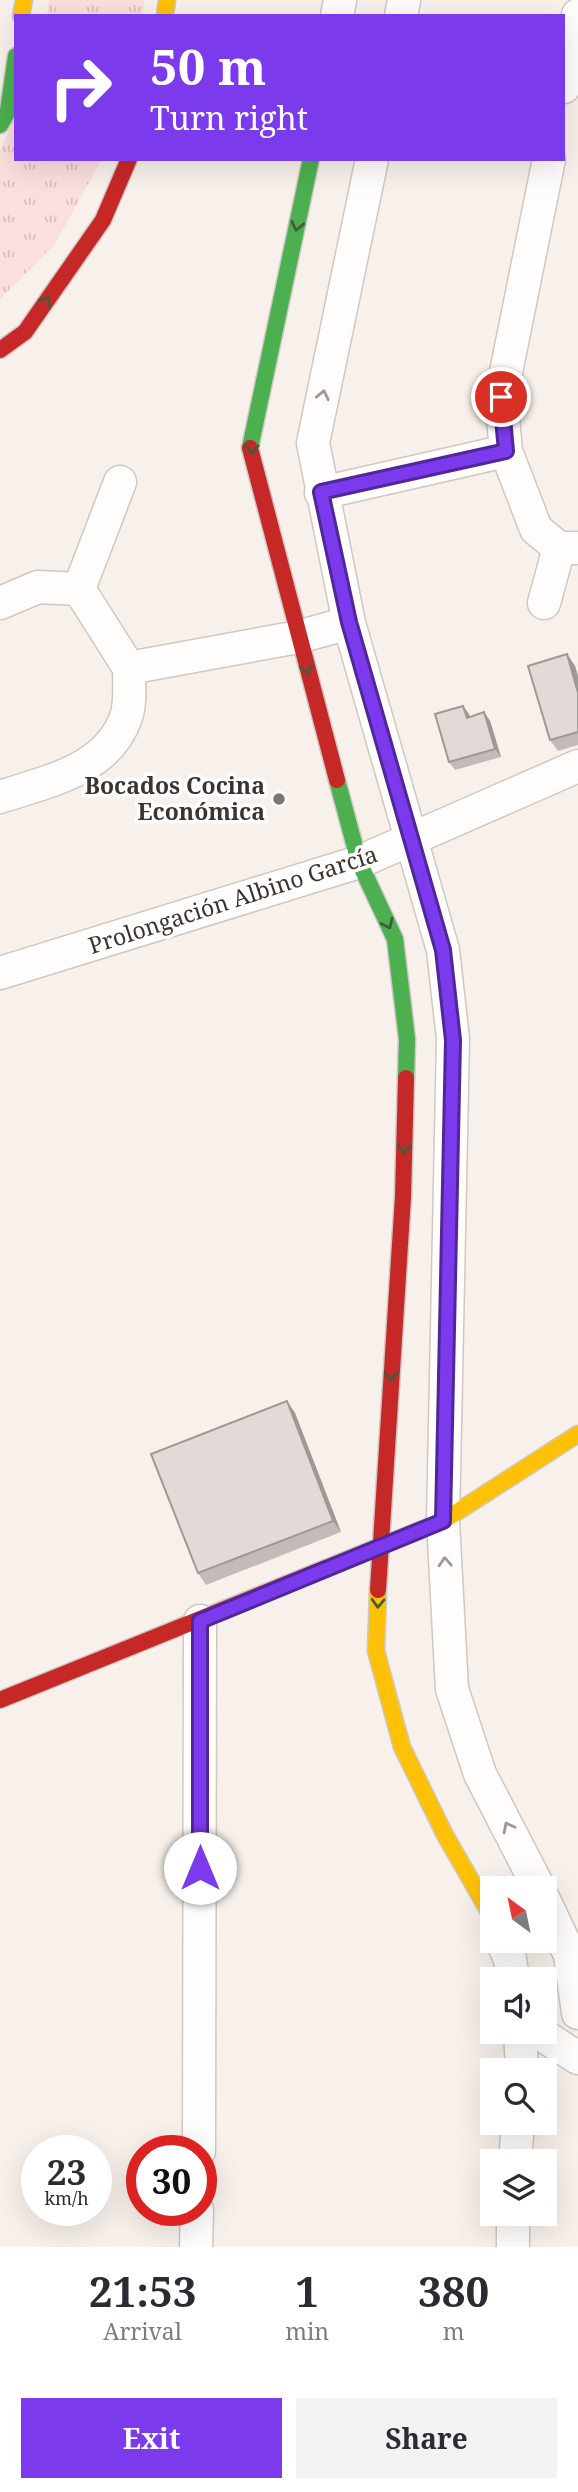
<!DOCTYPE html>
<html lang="en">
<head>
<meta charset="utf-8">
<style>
  :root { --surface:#fff; --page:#f2f2f3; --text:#2b2b33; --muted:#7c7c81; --accent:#7c3aed }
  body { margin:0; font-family:"Noto Serif",serif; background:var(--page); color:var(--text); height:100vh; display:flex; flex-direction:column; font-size:26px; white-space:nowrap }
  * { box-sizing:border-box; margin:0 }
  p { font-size:23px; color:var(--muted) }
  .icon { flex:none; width:38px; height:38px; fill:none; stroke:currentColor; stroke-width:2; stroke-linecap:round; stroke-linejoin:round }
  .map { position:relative; height:2247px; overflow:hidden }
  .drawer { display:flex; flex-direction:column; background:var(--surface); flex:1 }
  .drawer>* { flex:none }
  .banner { position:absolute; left:14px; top:14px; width:551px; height:147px; border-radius:0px; box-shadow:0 7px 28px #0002; background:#7c3aed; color:#fff; overflow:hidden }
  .needle { width:46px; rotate:327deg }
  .controls { position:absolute; left:480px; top:1876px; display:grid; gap:14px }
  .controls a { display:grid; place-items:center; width:77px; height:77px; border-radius:0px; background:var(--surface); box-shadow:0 7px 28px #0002; font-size:35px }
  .speed { position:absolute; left:21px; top:2135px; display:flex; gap:14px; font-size:35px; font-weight:700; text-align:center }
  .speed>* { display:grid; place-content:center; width:91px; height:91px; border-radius:50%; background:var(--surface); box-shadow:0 7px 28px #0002; line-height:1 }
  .speed small { font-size:18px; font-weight:400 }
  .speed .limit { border:10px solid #d22; background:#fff; color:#111 }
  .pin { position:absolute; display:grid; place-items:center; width:60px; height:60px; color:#fff; margin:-30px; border:4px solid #fff; border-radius:50%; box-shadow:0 2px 7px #0007 }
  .me { position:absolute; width:77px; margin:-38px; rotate:0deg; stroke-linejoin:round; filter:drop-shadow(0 0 5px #0008) }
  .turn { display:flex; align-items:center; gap:24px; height:147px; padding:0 21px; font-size:32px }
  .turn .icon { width:91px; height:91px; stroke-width:2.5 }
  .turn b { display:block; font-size:49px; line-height:60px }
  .eta { display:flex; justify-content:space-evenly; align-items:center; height:119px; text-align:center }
  .eta b { font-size:42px; font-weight:700; line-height:49px }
  .cta { display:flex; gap:14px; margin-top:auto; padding:14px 21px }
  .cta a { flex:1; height:80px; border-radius:0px; background:var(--accent); color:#fff; font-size:28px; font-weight:700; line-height:80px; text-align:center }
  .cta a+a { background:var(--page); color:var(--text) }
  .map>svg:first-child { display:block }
  .grass { fill:url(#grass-tufts) }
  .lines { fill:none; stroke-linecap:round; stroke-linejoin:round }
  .street-casing { stroke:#cfc8c2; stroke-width:35 }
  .fast-casing { stroke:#cfc8c2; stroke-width:19 }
  .slow-casing { stroke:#cfc8c2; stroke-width:19 }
  .jam-casing { stroke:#cfc8c2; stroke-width:19 }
  .street { stroke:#fefdfc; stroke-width:32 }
  .fast { stroke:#4caf50; stroke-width:16 }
  .slow { stroke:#ffc107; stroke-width:16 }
  .jam { stroke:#c62828; stroke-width:16 }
  .wall { fill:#c3bbb9 }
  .shaded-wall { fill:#9f9996 }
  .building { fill:#e3dad7; stroke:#9f9996; stroke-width:2 }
  .oneway { stroke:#415e39 }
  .oneway2 { stroke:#9c9894 }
  .route-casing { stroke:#51269a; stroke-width:18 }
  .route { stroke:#7c3aed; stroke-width:12 }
  .poi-dot { fill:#7d7670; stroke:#fff; stroke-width:2.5 }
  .labels { text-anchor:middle; stroke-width:7; stroke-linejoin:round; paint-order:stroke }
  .poi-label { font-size:23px; font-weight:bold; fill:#3b332d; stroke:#fff; text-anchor:end }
  .street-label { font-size:23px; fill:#3b332d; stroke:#fff }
</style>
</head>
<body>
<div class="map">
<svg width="578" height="2247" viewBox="0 0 578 2247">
  <defs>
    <pattern id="grass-tufts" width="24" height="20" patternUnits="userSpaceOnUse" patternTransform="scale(1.75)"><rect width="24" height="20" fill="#fbdede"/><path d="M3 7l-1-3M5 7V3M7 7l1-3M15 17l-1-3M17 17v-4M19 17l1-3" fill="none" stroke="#d8bfbf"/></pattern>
  </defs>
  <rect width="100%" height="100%" fill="#f8f1eb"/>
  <!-- grass -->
  <path class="grass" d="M 49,0 L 144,0 L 143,16 L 47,16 Z
    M 16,114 L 16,159 L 102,159 L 55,244 L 0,299 L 0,151 Z"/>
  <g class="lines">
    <!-- street casing -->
    <g class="street-casing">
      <path id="street" d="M 337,16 L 340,0
        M 401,16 L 404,0
        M 564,87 L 578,15
        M 372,159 L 313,443 L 349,623 L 443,950 L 453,1039 L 443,1521 L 452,1689 L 480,1774 L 539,1888
        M 549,159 L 501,397 L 506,451 L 536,529 L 559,548 L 578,548
        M 321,493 L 506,451
        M 79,589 L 129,668 L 298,637 L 349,623
        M 79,589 L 120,482
        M 0,603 L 38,587 L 79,589
        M 544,603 L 559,548
        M 0,797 C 48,781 108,770 126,717 C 131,703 129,683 129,668
        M 0,973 L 359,862 L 578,766
        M 544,1900 L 570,1955 L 578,2013
        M 502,1941 L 510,1959 L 513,1979
        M 520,2032 L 522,2070
        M 538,2032 L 578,2058
        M 199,2151 L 200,1621
        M 515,2161 L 518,2123
        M 196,2247 L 197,2210
        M 513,2247 L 513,2214"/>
    </g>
    <!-- fast casing -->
    <g class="fast-casing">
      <path id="fast" d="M 0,125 L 8,111 L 16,56
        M 250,448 L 311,159
        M 337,780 L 359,862 L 395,939 L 407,1039 L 406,1078"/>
    </g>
    <!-- slow casing -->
    <g class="slow-casing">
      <path id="slow" d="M 21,16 L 24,0
        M 165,16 L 167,0
        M 326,1568 L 443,1521 L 578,1434
        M 378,1590 L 376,1651 L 402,1747 L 445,1835 L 492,1917"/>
    </g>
    <!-- jam casing -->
    <g class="jam-casing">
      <path id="jam" d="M 0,350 L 25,332 L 103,220 L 129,159
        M 250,448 L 337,780
        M 378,1590 L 403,1197 L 406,1078
        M 0,1700 L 326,1568"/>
    </g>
    <!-- street -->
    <use href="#street" class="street"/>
    <!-- fast -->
    <use href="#fast" class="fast"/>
    <!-- slow -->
    <use href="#slow" class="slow"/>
    <!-- jam -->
    <use href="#jam" class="jam"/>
  </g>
  <!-- wall -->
  <path class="wall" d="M 567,654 L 575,666 L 578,676 L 578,745 L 558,751 L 550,740 Z
    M 463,706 L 470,717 L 484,712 L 490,721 L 501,757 L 455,770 L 449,762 Z
    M 287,1401 L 295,1413 L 341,1532 L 206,1585 L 198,1573 Z"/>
  <!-- shaded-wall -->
  <path class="shaded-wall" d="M 567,654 L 575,666 L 578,676 L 578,693 Z
    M 463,706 L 469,714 L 473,726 L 467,718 Z
    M 484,712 L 490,721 L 501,757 L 495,749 Z
    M 287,1401 L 295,1413 L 341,1532 L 333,1521 Z"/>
  <!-- building -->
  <path class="building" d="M 567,654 L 578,693 L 578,732 L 550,740 L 528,666 Z
    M 463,706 L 467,718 L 484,712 L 495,749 L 449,762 L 435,714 Z
    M 287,1401 L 333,1521 L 198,1573 L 151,1454 Z"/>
  <!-- one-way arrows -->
  <defs><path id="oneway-chevron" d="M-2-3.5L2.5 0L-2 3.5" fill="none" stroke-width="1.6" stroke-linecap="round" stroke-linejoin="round" transform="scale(1.75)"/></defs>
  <g class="oneway">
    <use href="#oneway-chevron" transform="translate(297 226) rotate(102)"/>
    <use href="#oneway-chevron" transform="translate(46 301) rotate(-55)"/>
    <use href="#oneway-chevron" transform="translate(252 449) rotate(92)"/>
    <use href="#oneway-chevron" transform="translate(307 669) rotate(75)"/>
    <use href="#oneway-chevron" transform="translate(388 924) rotate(65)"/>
    <use href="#oneway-chevron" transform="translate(404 1149) rotate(92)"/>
    <use href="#oneway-chevron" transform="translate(391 1376) rotate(94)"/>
    <use href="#oneway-chevron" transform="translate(378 1603) rotate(92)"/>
  </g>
  <g class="oneway2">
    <use href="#oneway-chevron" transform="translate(323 395) rotate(-78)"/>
    <use href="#oneway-chevron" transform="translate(445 1562) rotate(-93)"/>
    <use href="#oneway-chevron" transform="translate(508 1827) rotate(-117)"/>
  </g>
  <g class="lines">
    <!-- route casing -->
    <g class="route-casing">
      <path id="route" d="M 200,1868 L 200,1621 L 443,1521 L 453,1040 L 443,950 L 349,622 L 321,492 L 506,451 L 501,397"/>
    </g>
    <!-- route -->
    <use href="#route" class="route"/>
  </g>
  <!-- markers -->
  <circle class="poi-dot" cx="279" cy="799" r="7"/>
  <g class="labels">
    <!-- poi labels -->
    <g class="poi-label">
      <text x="265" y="794">Bocados Cocina<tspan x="265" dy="26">Económica</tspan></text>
    </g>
    <!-- street labels -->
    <g class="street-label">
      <text transform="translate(233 900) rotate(-18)" y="8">Prolongación Albino García</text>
    </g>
  </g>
</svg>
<div class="controls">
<a><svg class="needle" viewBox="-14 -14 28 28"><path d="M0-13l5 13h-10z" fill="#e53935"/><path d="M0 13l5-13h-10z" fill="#7c7c81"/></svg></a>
<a><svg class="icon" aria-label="sound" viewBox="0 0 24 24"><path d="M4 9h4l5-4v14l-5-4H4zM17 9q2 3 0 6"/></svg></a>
<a><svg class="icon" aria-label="search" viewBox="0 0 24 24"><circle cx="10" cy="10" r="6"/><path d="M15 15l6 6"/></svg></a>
<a><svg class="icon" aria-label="layers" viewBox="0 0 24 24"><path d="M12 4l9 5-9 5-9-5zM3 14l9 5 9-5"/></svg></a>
</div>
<div class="speed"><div>23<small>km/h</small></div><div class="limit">30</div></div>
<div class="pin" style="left:501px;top:397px;background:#d93025"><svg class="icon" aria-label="arrive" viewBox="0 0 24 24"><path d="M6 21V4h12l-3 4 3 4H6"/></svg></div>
<svg class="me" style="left:200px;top:1868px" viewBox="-20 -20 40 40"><circle r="19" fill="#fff"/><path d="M0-13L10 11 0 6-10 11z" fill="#7c3aed"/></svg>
<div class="banner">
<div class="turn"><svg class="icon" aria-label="right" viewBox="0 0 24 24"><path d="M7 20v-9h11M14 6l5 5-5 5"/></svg><div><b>50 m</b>Turn right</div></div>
</div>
</div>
<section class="drawer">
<div class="eta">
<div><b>21:53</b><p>Arrival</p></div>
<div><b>1</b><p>min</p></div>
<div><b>380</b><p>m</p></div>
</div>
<div class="cta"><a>Exit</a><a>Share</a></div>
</section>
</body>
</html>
